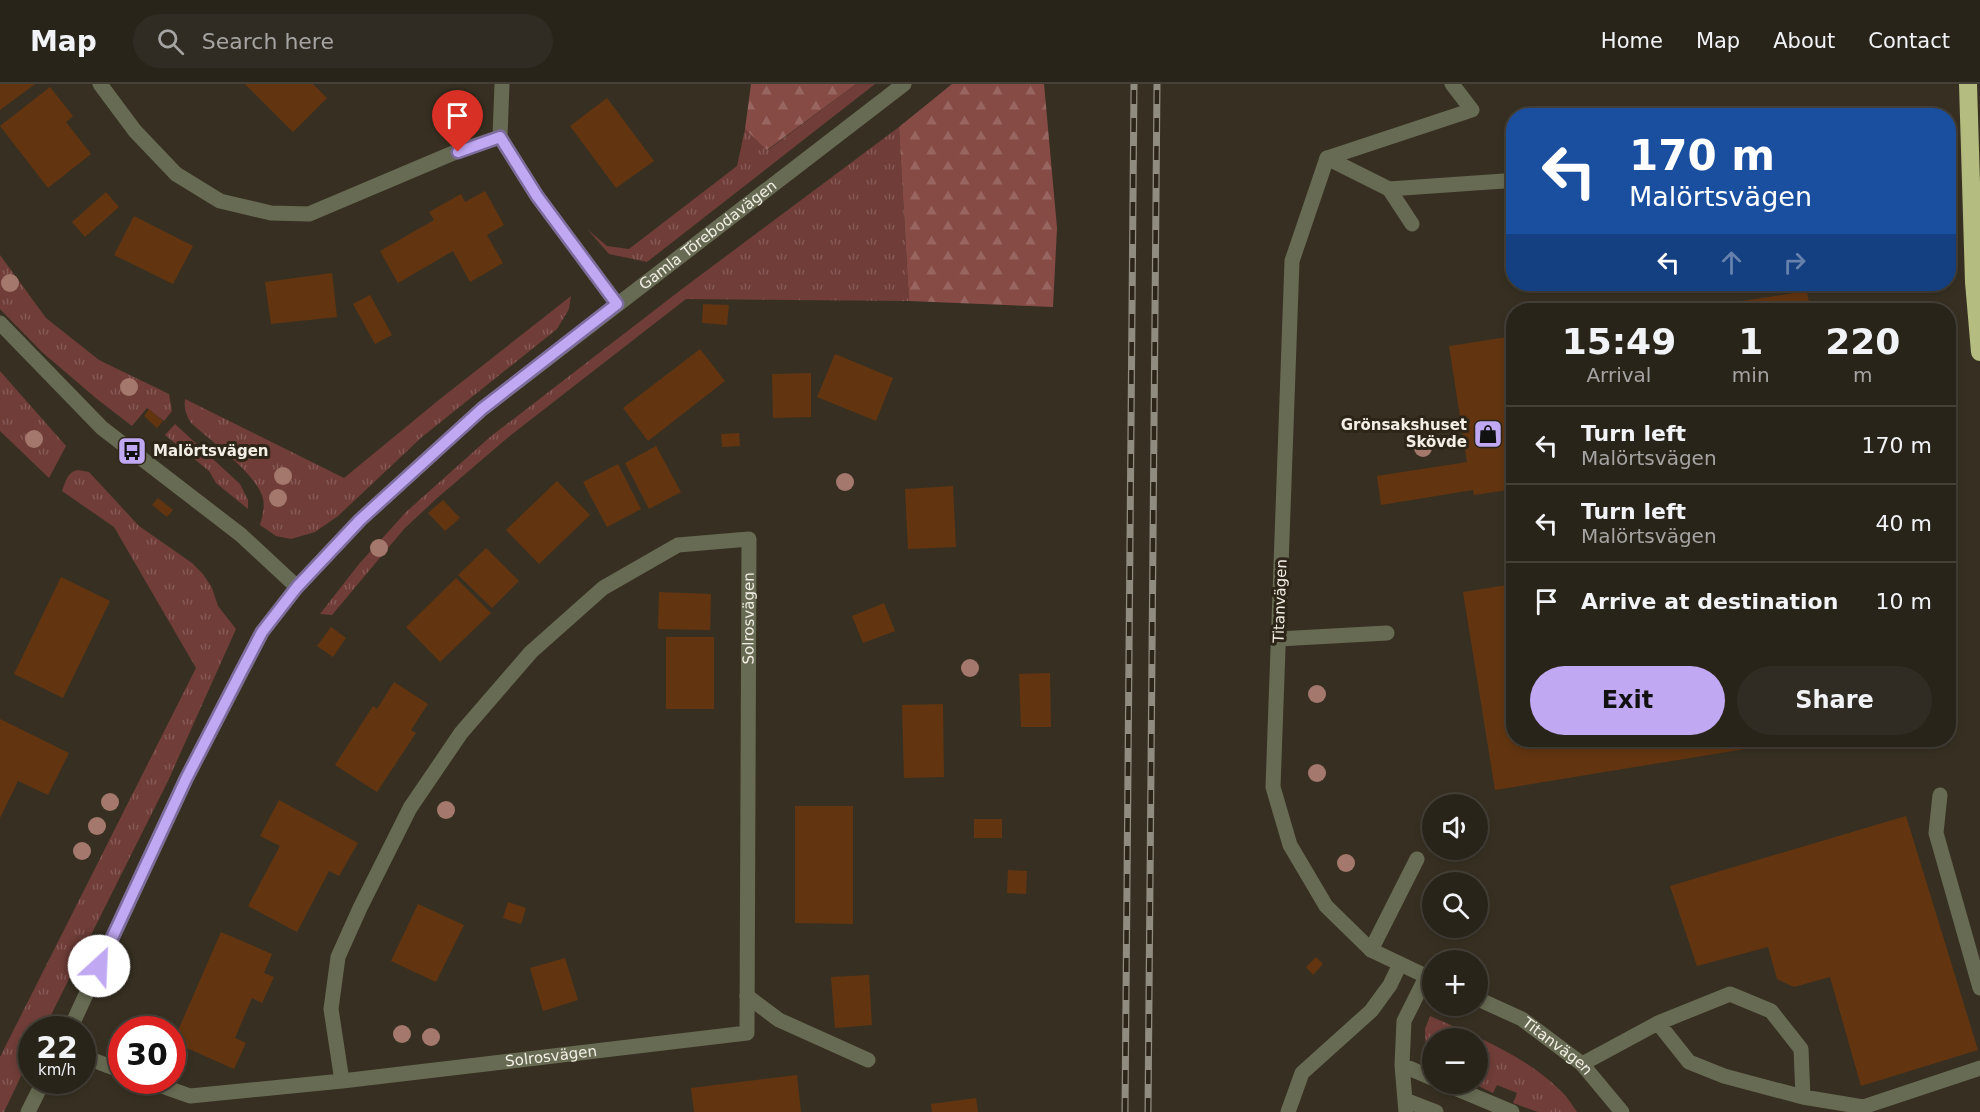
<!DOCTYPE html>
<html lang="en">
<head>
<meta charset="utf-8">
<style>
  :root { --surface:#29241a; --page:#312c23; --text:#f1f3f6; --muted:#a5a4a2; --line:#454139; --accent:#c1a8f3 }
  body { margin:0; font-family:"DejaVu Sans",sans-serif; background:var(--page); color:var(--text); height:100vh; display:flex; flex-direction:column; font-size:22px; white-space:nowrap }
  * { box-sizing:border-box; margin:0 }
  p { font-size:20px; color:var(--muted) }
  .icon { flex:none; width:33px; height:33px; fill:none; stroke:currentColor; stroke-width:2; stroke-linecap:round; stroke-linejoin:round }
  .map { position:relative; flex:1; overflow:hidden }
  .details { position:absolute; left:1506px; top:219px; width:450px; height:444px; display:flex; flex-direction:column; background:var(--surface); border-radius:24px; box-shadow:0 3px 9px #0003,0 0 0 2px var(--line) }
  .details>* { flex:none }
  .banner { position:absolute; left:1506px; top:24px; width:450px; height:183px; border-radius:24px; box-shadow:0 3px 9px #0003,0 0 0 2px var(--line); background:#1a4fa0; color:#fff; overflow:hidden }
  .buttons { position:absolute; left:1422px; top:710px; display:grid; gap:12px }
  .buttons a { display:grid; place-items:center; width:66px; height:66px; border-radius:50%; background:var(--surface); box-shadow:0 3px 9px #0003,0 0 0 2px var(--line); font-size:30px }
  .speed { position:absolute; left:18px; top:932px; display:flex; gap:12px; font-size:30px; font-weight:700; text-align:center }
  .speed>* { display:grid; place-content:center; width:78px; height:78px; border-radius:50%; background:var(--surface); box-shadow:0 3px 9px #0003,0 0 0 2px var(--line); line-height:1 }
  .speed small { font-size:15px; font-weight:400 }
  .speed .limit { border:9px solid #d22; background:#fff; color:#111 }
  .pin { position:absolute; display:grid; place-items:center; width:51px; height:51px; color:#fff; margin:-62px -26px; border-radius:50% 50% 50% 0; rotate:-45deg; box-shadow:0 0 6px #0007 }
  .pin .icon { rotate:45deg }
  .me { position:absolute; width:66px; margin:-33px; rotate:25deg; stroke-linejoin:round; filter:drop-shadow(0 0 4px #0008) }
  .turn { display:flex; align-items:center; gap:21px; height:126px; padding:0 24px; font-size:27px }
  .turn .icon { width:78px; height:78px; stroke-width:2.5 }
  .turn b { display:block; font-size:42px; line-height:51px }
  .lanes { display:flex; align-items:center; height:57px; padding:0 24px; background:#0003; justify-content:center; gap:30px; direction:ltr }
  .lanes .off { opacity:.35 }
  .eta { display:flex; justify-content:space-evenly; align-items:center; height:102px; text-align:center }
  .eta b { font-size:36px; font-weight:700; line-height:42px }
  .cta { display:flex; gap:12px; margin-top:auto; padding:12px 24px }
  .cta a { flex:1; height:69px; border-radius:36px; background:var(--accent); color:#111; font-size:24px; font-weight:700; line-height:69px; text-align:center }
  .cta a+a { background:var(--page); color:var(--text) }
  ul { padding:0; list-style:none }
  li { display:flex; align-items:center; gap:18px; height:78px; padding:0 24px; border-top:2px solid var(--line) }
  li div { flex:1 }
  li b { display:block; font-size:22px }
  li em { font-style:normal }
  header { display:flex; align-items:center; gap:36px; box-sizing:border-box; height:84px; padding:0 30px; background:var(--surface); border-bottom:2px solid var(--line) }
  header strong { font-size:28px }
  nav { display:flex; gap:33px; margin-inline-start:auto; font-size:21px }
  .search { width:420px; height:54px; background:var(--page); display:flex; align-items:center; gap:15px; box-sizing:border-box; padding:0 21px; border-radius:33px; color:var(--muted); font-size:22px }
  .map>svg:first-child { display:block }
  .grass { fill:url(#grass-tufts) }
  .forest { fill:url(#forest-firs) }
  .building { fill:#623510 }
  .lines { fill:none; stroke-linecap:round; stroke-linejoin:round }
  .lane { stroke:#686b53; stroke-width:15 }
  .street { stroke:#686b53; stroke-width:15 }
  .highway { stroke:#b4bc7f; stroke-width:18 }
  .rail-casing { stroke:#918c80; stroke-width:7 }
  .rail { stroke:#2d2618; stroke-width:4.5; stroke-dasharray:14; stroke-linecap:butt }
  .tree { fill:#a4786c }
  .route-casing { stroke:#7d6d9e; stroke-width:15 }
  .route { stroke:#c1a8f3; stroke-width:10 }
  .labels { text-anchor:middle; stroke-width:6; stroke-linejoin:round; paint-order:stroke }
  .street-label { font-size:15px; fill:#f3efe6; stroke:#2d2618 }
  .poi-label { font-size:15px; font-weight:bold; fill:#f3efe6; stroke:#2d2618; text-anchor:end }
</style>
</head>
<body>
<header>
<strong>Map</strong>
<div class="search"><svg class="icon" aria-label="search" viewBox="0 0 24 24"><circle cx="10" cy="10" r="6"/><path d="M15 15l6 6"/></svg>Search here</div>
<nav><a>Home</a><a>Map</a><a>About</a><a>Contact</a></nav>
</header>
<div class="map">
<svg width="1980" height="1028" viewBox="0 0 1980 1028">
  <defs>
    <pattern id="grass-tufts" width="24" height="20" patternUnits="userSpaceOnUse" patternTransform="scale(1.5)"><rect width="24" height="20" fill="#703d38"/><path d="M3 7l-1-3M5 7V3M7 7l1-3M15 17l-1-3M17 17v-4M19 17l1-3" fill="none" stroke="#855955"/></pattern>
    <pattern id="forest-firs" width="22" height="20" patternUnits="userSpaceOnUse" patternTransform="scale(1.5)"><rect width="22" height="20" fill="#864b45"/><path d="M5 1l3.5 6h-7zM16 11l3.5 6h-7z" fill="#986560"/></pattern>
  </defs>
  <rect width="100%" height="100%" fill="#373022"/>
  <!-- grass -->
  <path class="grass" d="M 856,0 L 875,0 L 647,178 L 609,170 L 588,146 L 607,162 L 629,165 L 737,82 L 745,45 L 768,66 Z
    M 899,43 L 909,217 L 686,215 L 511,351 L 436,415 L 404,445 L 332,531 L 320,530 L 359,480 L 406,428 L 490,353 L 682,205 Z
    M 0,171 L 46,234 L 99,276 L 169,310 L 172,327 L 164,337 L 147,324 L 132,342 L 97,315 L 42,268 L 0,225 Z
    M 571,212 L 569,225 L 557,245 L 422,353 L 338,432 L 315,448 L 291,455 L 276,452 L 260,441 C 263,430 266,419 261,409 C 250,385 211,357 191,339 C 186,330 184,325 185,315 L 344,394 L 440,315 Z
    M 0,287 L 66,362 L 49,394 L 0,347 Z
    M 175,340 L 240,400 L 248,416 L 248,425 L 216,399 L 209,387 L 165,351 Z
    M 78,386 L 89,388 L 139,442 L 192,479 L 203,490 L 212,504 L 218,522 L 236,545 L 167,699 L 44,945 L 32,945 L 31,971 L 4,1028 L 0,1028 L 0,973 L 196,584 L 114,443 L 62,407 C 66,397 67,388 78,386 Z
    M 1430,932 C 1475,952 1524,971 1560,1006 C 1567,1012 1572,1021 1577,1028 L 1538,1028 L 1513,1019 L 1517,1009 L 1497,1001 L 1493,1009 L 1472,999 L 1478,999 L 1478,954 L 1432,954 L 1432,980 L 1426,976 L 1425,945 Z"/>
  <!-- forest -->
  <path class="forest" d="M 751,0 L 856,0 L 767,66 L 745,45 Z
    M 952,0 L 1044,0 L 1057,144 L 1053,223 L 909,217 L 899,43 Z"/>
  <!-- building -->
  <path class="building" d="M 0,0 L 35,0 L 0,26 Z
    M 245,0 L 313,0 L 327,14 L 293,48 Z
    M 50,3 L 73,32 L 66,38 L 91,70 L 48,104 L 0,42 Z
    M 607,14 L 654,77 L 616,104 L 570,42 Z
    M 485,107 L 504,141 L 487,151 L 503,179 L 470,198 L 453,167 L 398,199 L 380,167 L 434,136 L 429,128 L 461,110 L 465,118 Z
    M 106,108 L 119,123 L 85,153 L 72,138 Z
    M 134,132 L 193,162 L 173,200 L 114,171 Z
    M 332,189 L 337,233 L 271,240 L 265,198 Z
    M 1807,207 L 1810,226 L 1690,226 L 1690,225 Z
    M 370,211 L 392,251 L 375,260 L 353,220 Z
    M 703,220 L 729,221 L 727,241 L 702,239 Z
    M 1514,252 L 1514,405 L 1474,411 L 1473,406 L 1381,421 L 1377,392 L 1467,378 L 1449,262 Z
    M 700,265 L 725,297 L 648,357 L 623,324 Z
    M 835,270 L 893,294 L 876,337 L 817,313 Z
    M 811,289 L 811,333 L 773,334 L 772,290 Z
    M 149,325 L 163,337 L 157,344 L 144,332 Z
    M 739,349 L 740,362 L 722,363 L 721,350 Z
    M 656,362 L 681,408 L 649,425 L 625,379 Z
    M 618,380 L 641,425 L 607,443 L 583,398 Z
    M 557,397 L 590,431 L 539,480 L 506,446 Z
    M 953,402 L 956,463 L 908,465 L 905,405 Z
    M 158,414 L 173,426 L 167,433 L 152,421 Z
    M 443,416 L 460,434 L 445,447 L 428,429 Z
    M 486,464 L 519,497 L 492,524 L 458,491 Z
    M 61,493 L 110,517 L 63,614 L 14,590 Z
    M 456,494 L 491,529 L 440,578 L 406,543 Z
    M 1514,500 L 1514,656 L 1786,656 L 1787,658 L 1495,706 L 1463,508 Z
    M 659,508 L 711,510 L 710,546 L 658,545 Z
    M 884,519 L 895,547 L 863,559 L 852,532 Z
    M 331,543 L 346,554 L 333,573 L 317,562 Z
    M 666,553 L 714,553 L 714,625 L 666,625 Z
    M 1050,589 L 1051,643 L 1021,643 L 1019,590 Z
    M 394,598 L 428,620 L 411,646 L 416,649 L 377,708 L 335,681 L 373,622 L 377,625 Z
    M 943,620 L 944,693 L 904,694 L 902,621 Z
    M 0,635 L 69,669 L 48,711 L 18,697 L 0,734 Z
    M 279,716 L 358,759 L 339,792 L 329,787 L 297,848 L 248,822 L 280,762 L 260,752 Z
    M 795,722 L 853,722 L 853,840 L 795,839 Z
    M 1906,732 L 1978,966 L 1861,1002 L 1830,893 L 1794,903 L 1785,899 L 1777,895 L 1768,863 L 1697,882 L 1670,802 Z
    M 974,735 L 1002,735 L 1002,754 L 974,754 Z
    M 1008,786 L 1027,787 L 1026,810 L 1007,809 Z
    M 508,818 L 526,824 L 521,840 L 503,834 Z
    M 418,820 L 464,841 L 436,898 L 391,877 Z
    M 221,848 L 272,870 L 264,889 L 274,893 L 262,919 L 252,914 L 235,954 L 246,959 L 234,985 L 173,958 Z
    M 1316,873 L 1323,880 L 1313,891 L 1306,883 Z
    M 565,874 L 578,916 L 543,927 L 530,884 Z
    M 869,891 L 872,941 L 835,944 L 831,893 Z
    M 797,991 L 801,1028 L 694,1028 L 691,1004 Z
    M 976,1014 L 978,1028 L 932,1028 L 931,1020 Z"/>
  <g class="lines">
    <!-- lane -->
    <path class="lane" d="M 1327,74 L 1472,26 L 1452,0
      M 1327,74 L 1389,105 L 1504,97
      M 1389,105 L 1412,140
      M 0,239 L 102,344 L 241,451 L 297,503
      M 1278,555 L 1387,549
      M 1940,711 L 1936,749 L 1980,904
      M 1371,866 L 1417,775
      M 747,912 L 779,936 L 868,976
      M 1658,939 L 1730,910 L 1771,927 L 1801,965 L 1803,1013
      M 1582,980 L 1658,939 L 1689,978 L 1724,992 L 1803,1013 L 1863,1023 L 1980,984
      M 1402,981 L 1432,994
      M 1443,999 L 1512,1028
      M 1405,1016 L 1436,1028
      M 1288,1028 L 1302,989 L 1371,927 L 1390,901 L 1400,880
      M 1406,1028 L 1402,981 L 1404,937 L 1426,893"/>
    <!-- street -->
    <g class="street">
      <path d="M 100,0 L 135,47 L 176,90 L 220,117 L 271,129 L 309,130 L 458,67 L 500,53"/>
      <path d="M 502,0 L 500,53 L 537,112 L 617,220"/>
      <path d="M 1327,74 L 1292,177 L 1273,703 L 1290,761 L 1326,822 L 1371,866 L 1432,895"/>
      <path id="s1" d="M 1478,915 L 1522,935 L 1582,980 L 1622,1028"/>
      <path id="s2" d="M 70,945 L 186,695 L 262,548 L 297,503 L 360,436 L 482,325 L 904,0"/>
      <path d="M 82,972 L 122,987"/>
      <path id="s3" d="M 145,996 L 190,1012 L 342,997 L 747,949 L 749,455 L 678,461 L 603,504 L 531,568 L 461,649 L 410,724 L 360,824 L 338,873 L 331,925 L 342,997"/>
      <path d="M 28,1028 L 44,996"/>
    </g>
    <!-- highway -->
    <path class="highway" d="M 1968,0 L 1974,198 L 1980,268"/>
    <!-- rail casing -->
    <g class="rail-casing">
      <path id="rail" d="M 1125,1028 L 1134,0
        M 1148,1028 L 1157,0"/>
    </g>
    <!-- rail -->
    <use href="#rail" class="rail"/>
  </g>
  <!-- trees -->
  <g class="tree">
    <circle cx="10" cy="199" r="9"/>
    <circle cx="129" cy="303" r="9"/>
    <circle cx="34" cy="355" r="9"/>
    <circle cx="1423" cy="364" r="9"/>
    <circle cx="283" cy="392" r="9"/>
    <circle cx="845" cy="398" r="9"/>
    <circle cx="278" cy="414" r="9"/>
    <circle cx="379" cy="464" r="9"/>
    <circle cx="970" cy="584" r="9"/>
    <circle cx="1317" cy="610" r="9"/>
    <circle cx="1317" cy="689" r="9"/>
    <circle cx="110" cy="718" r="9"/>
    <circle cx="446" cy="726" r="9"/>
    <circle cx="97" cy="742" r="9"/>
    <circle cx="82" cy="767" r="9"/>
    <circle cx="1346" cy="779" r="9"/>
    <circle cx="402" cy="950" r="9"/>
    <circle cx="431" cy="953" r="9"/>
  </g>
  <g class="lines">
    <!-- route casing -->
    <g class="route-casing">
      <path id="route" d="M 99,882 L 186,695 L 240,590 L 262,548 L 297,503 L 360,436 L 482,325 L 617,220 L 537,112 L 500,53 L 458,68"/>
    </g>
    <!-- route -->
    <use href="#route" class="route"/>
  </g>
  <!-- icons -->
  <defs>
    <g id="shop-square" transform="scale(1.5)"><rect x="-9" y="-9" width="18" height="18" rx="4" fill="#c1a8f3" stroke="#2d2618"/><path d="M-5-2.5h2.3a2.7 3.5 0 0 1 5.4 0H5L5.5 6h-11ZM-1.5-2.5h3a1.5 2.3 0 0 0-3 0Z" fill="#111"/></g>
    <g id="bus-square" transform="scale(1.5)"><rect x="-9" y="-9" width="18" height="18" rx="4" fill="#c1a8f3" stroke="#2d2618"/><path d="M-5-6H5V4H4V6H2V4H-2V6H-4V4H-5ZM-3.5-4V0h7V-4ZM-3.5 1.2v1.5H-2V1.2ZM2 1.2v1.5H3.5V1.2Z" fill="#111"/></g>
  </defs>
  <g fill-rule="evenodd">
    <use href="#shop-square" x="1488" y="350"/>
    <use href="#bus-square" x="132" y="367"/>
  </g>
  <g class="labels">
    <!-- street labels -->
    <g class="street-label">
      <text dy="5" stroke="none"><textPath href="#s2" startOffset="1040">Gamla Törebodavägen</textPath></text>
      <text transform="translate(1280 517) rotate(-88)" y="5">Titanvägen</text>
      <text dy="5" stroke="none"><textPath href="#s3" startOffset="1023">Solrosvägen</textPath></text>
      <text dy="5" stroke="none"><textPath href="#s1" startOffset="93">Titanvägen</textPath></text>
      <text dy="5" stroke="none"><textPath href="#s3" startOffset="411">Solrosvägen</textPath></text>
    </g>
    <!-- poi labels -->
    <g class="poi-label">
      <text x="1467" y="346">Grönsakshuset<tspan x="1467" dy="17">Skövde</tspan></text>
      <text x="153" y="372" text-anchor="start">Malörtsvägen</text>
    </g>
  </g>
</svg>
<div class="buttons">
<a><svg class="icon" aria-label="sound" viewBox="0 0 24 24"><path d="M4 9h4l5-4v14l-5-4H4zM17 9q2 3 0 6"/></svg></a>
<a><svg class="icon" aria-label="search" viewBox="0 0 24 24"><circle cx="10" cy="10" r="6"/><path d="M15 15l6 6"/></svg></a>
<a>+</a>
<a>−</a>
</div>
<div class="speed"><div>22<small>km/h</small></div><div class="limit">30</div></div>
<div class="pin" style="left:458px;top:68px;background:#d93025"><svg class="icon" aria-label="arrive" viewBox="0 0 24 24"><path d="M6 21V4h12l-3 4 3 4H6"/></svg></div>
<svg class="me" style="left:99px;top:882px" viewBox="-20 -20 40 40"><circle r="19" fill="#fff"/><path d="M0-13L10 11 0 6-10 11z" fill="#c1a8f3"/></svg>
<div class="banner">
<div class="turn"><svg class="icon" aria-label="left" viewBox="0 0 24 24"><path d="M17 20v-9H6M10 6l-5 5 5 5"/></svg><div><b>170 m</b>Malörtsvägen</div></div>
<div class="lanes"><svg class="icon" aria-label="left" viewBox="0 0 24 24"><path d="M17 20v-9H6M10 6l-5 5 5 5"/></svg><svg class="icon off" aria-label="ahead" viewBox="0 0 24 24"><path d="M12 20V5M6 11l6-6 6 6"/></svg><svg class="icon off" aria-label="right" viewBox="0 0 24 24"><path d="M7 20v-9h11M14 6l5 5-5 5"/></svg></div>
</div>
<section class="details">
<div class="eta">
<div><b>15:49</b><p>Arrival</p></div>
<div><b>1</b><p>min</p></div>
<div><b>220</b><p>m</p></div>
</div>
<ul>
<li><svg class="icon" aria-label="left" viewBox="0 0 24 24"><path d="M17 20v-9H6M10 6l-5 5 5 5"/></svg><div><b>Turn left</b><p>Malörtsvägen</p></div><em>170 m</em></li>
<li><svg class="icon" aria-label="left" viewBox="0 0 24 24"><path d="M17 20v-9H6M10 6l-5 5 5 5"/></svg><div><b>Turn left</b><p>Malörtsvägen</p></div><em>40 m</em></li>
<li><svg class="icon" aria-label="arrive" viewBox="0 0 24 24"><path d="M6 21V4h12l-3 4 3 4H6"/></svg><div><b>Arrive at destination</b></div><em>10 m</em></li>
</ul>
<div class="cta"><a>Exit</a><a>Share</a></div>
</section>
</div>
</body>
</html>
